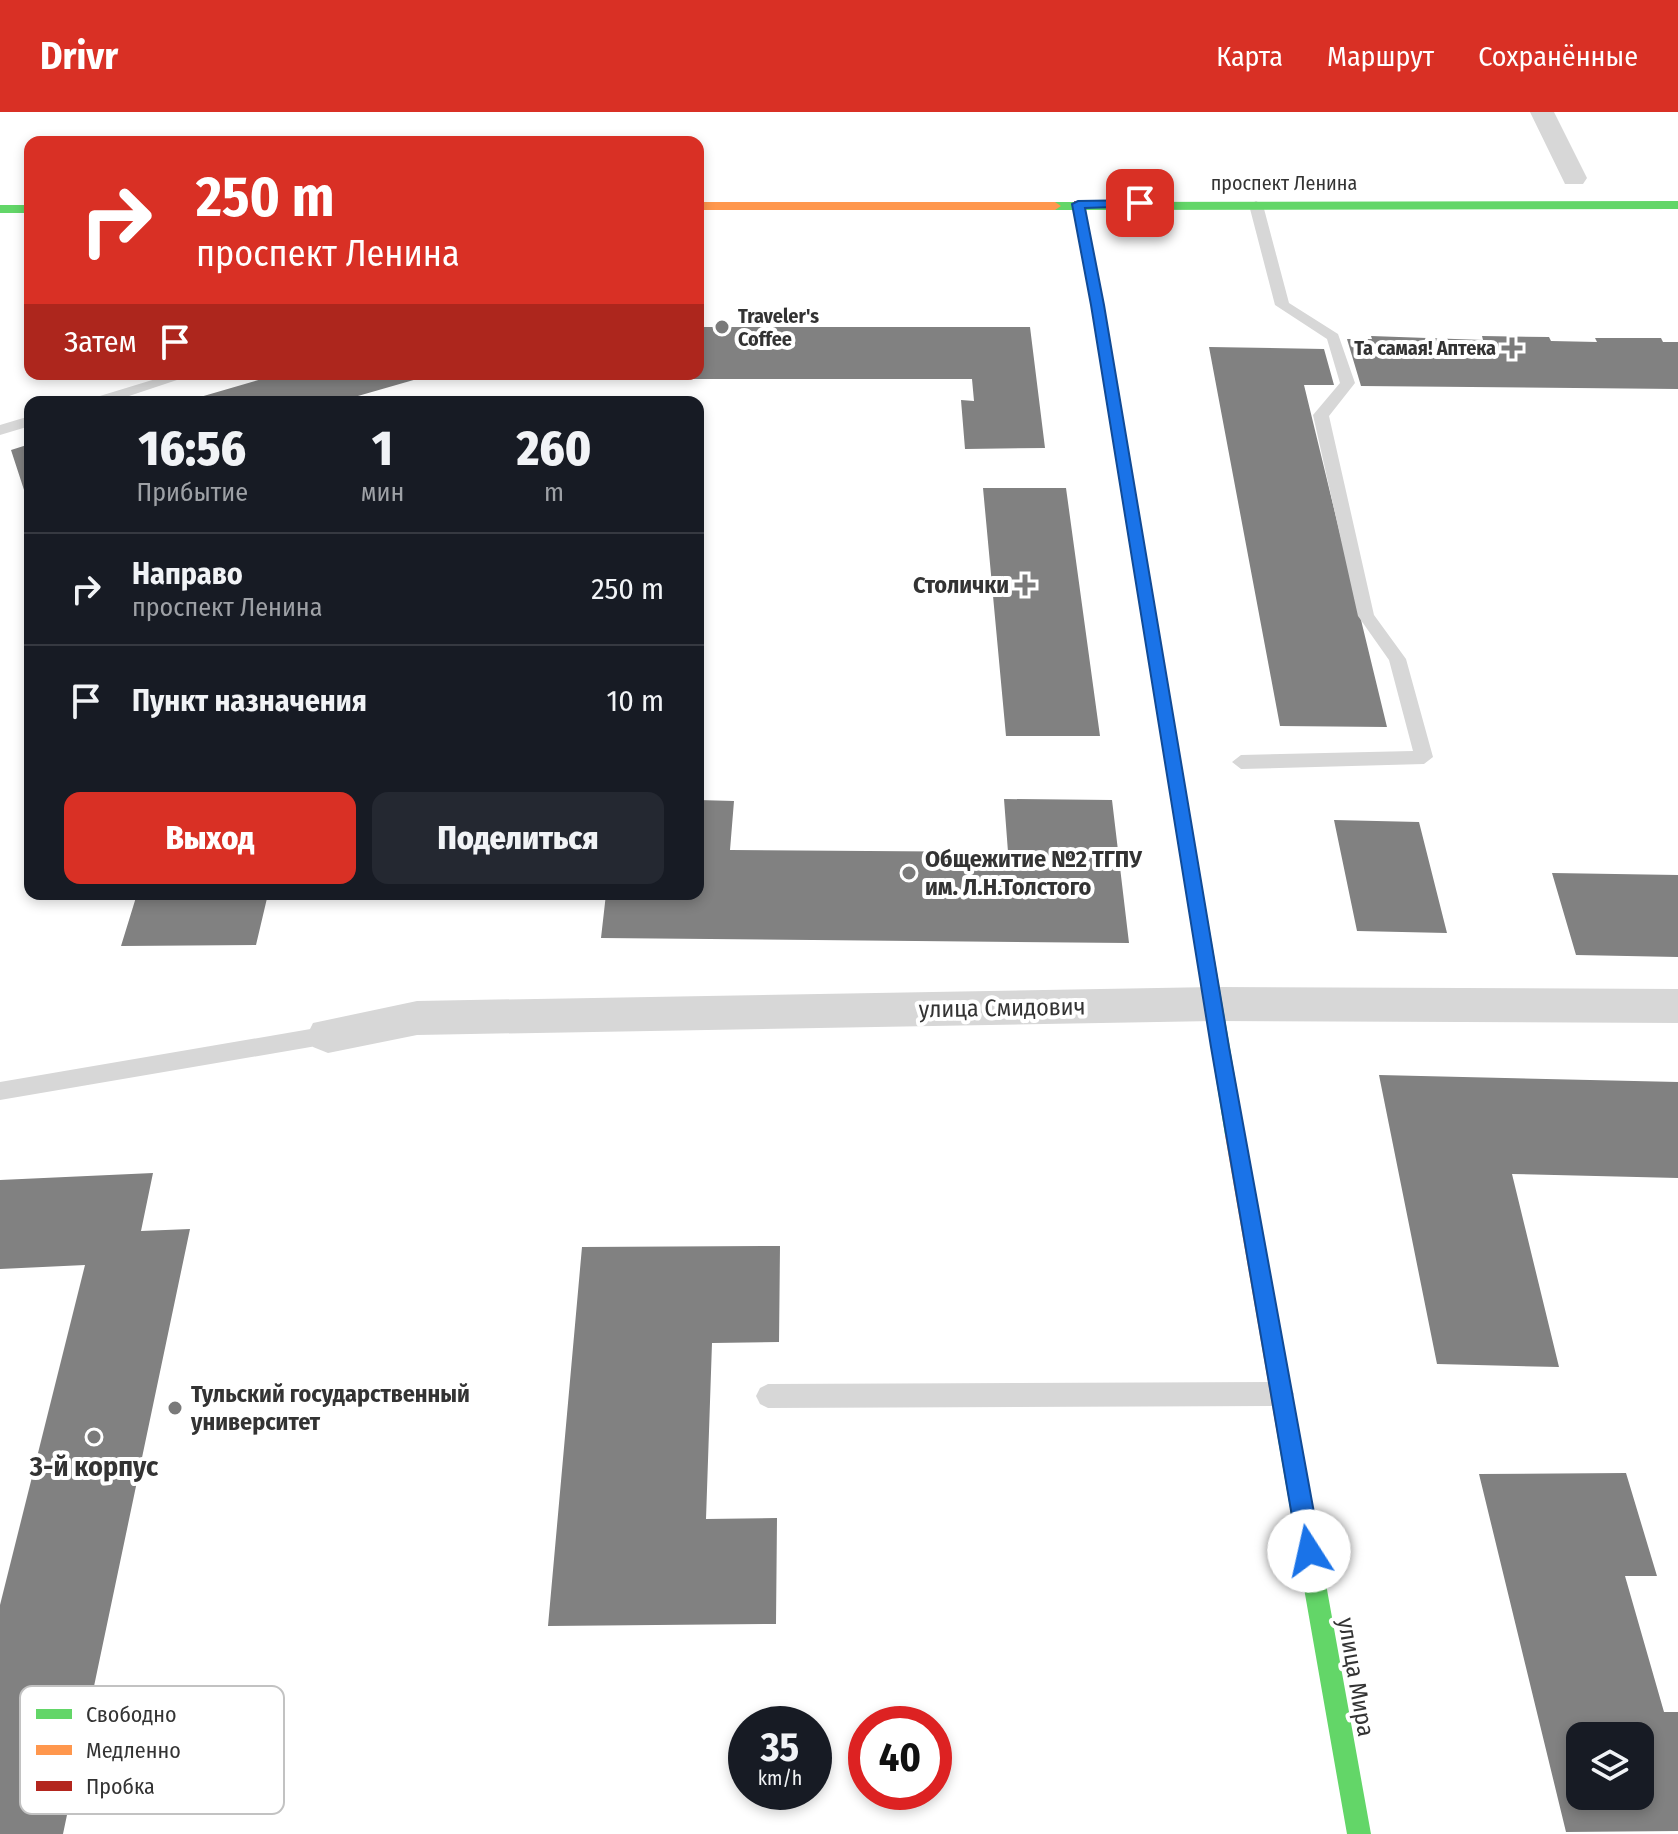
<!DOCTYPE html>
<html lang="ru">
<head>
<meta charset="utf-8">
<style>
  :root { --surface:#171b24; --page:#242831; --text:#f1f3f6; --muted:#9ea1a6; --line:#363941; --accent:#d93025 }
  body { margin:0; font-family:"Fira Sans Condensed",sans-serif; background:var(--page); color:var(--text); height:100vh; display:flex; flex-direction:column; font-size:30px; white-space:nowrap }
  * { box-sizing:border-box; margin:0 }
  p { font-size:26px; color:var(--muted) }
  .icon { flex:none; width:44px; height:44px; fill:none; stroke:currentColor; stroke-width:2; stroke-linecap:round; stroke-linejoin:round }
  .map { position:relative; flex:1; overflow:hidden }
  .details { position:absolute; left:24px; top:284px; width:680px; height:504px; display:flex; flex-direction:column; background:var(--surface); border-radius:16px; box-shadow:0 4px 12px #0003 }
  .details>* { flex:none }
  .guide { position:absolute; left:24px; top:24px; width:680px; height:244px; border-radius:16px; box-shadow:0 4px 12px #0003; background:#d93025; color:#fff; overflow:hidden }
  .buttons { position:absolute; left:1566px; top:1610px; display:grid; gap:16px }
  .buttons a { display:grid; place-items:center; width:88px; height:88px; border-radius:16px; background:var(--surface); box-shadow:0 4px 12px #0003; font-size:40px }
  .speed { position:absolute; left:728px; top:1594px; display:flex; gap:16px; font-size:40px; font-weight:700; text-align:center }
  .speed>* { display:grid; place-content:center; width:104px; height:104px; border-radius:50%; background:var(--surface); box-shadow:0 4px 12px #0003; line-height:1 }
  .speed small { font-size:20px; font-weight:400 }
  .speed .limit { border:12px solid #d22; background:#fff; color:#111 }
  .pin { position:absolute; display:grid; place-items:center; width:68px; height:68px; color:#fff; margin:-34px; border-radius:16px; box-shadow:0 4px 12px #0006 }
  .me { position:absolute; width:88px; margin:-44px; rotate:350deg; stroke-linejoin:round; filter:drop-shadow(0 0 6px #0008) }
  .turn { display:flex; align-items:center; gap:28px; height:168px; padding:0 40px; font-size:36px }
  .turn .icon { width:104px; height:104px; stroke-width:2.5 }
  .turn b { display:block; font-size:56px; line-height:68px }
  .then { display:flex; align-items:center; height:76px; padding:0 40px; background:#0003; gap:16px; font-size:30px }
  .eta { display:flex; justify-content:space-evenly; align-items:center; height:136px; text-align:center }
  .eta b { font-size:48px; font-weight:800; line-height:56px }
  .action { display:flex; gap:16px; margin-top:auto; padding:16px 40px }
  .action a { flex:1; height:92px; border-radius:16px; background:var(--accent); color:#fff; font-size:32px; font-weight:800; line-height:92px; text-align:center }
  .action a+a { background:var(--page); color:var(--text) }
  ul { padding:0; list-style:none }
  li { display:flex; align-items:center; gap:24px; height:112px; padding:0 40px; border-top:2px solid var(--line) }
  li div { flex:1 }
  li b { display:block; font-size:30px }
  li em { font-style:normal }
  header { display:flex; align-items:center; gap:48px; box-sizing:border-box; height:112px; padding:0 40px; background:var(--accent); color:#fff }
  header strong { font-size:38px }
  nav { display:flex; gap:44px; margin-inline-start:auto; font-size:28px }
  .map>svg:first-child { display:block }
  .building { fill:#818181; fill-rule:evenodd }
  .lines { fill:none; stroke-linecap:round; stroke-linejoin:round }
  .lane { fill:#d7d7d7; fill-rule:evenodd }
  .street { fill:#d7d7d7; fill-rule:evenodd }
  .fast { fill:#63d668; fill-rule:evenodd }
  .slow { fill:#ff974d; fill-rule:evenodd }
  .jam { fill:#b3261e; fill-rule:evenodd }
  .route { fill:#1a73e8; stroke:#114b97; stroke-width:2 }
  .poi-dot { fill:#7a7a7a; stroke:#fff; stroke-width:3 }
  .labels { text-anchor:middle; stroke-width:8; stroke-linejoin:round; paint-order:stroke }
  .far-street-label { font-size:20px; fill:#333; stroke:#fff }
  .far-poi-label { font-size:20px; font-weight:bold; fill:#333; stroke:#fff; text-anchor:start }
  .poi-label { font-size:24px; font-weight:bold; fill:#333; stroke:#fff; text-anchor:start }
  .street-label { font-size:24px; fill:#333; stroke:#fff }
  .near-poi-label { font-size:28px; font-weight:bold; fill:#333; stroke:#fff }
  .key { fill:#fff; stroke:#c2c2c2; stroke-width:2 }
  .key-label { font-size:22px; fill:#333 }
</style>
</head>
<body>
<header>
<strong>Drivr</strong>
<nav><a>Карта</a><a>Маршрут</a><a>Сохранённые</a></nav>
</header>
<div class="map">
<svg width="1678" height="1722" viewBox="0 0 1678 1722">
  <rect width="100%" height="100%" fill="#fff"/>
  <!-- building -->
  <path class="building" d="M 698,215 L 1030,215 L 1045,336 L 965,337 L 961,288 L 974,289 L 972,267 L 593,267 L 593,262 L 698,262 Z
    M 1371,224 L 1483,228 L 1482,224 L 1549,225 L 1551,229 L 1597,230 L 1595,226 L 1661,226 L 1663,230 L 1678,230 L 1678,277 L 1361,274 L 1347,227 L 1372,227 Z
    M 1209,235 L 1324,237 L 1334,273 L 1304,273 L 1387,615 L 1280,614 Z
    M 279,262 L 431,262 L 431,263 L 337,290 L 183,290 Z
    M 30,332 L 30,379 L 25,381 L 11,338 Z
    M 983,376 L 1066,376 L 1100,624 L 1006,624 Z
    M 1004,687 L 1112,688 L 1129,831 L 601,826 L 606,782 L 698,782 L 698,688 L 734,689 L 730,738 L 1008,740 Z
    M 1334,708 L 1419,710 L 1447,821 L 1357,819 Z
    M 1552,761 L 1678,763 L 1678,845 L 1576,843 Z
    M 137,782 L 268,782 L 256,833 L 121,834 Z
    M 1379,963 L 1678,970 L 1678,1066 L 1512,1062 L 1559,1255 L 1437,1252 Z
    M 153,1061 L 141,1119 L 190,1117 L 63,1722 L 0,1722 L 0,1493 L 85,1153 L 0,1157 L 0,1068 Z
    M 780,1134 L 779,1230 L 712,1231 L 706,1407 L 777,1406 L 776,1512 L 548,1514 L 582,1135 Z
    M 1626,1361 L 1657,1464 L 1625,1464 L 1664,1600 L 1678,1600 L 1678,1719 L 1566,1720 L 1479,1362 ZM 1580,1624 L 1640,1624 L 1640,1684 L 1580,1684 Z"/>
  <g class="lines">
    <!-- lane -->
    <path class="lane" d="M 1256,89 L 1263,93 L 1289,191 L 1338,222 L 1355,271 L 1329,304 L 1374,503 L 1406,547 L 1433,645 L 1424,652 L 1241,657 L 1232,650 L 1241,643 L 1413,639 L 1389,548 L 1358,504 L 1313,303 L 1340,271 L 1327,227 L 1275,193 L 1249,93 Z
      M 172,262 L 195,262 L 111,290 L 88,290 L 90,287 Z
      M 30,304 L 30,314 L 0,323 L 0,313 Z
      M 328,914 L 335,917 L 338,923 L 335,929 L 328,932 L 0,988 L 0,970 Z
      M 1282,1270 L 1290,1274 L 1294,1282 L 1290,1290 L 1282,1294 L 768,1296 L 760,1292 L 756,1284 L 760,1276 L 768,1272 Z"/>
    <!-- street -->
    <path class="street" d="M 1530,0 L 1554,0 L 1587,66 L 1583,72 L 1565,72 Z
      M 1214,875 L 1678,877 L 1678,911 L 1214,909 L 417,923 L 328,941 L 313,935 L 307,923 L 313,911 L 417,889 Z"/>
    <!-- fast -->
    <path class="fast" d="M 1678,89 L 1678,97 L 1055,98 L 1049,94 L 1055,90 Z
      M 0,93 L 30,93 L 30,101 L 0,101 Z
      M 1139,443 L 1146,448 L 1245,1023 L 1242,1029 L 1235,1032 L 1228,1029 L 1225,1023 L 1132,448 Z
      M 1288,1311 L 1296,1314 L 1299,1322 L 1371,1722 L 1347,1722 L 1277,1322 L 1280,1314 Z"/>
    <!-- slow -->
    <path class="slow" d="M 698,90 L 1055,90 L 1061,94 L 1055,98 L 698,98 Z
      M 1235,1014 L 1242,1017 L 1245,1023 L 1299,1322 L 1296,1330 L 1288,1333 L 1280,1330 L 1277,1322 L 1225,1023 L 1228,1017 Z"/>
    <!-- jam -->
    <path class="jam" d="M 1074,89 L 1084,92 L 1146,448 L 1139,453 L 1132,448 Z"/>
  </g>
  <!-- route -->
  <path class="route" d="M 1140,88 L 1144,89 L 1144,94 L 1085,96 L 1104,193 L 1229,935 L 1321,1439 L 1317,1447 L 1309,1450 L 1301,1447 L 1298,1439 L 1211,935 L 1091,193 L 1072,92 L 1078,89 Z"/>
  <!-- markers -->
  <g class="poi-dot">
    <circle cx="722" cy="215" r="8"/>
    <path d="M1508 224h8v8h8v8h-8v8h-8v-8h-8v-8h8z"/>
    <path d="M1021 461h8v8h8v8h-8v8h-8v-8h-8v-8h8z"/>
    <circle cx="909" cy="761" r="8"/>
    <circle cx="175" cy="1296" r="8"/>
    <circle cx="94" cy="1325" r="8"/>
  </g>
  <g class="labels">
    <!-- far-street labels -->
    <g class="far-street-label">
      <text x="1284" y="78">проспект Ленина</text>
    </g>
    <!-- far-poi labels -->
    <g class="far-poi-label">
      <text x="738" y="211">Traveler's<tspan x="738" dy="23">Coffee</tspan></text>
      <text x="1496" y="243" text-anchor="end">Та самая! Аптека</text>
    </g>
    <!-- poi labels -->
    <g class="poi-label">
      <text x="1009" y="481" text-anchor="end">Столички</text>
      <text x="925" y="755">Общежитие №2 ТГПУ<tspan x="925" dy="28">им. Л.Н.Толстого</tspan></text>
      <text x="191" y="1290">Тульский государственный<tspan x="191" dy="28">университет</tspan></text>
    </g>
    <!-- street labels -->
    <g class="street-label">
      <text transform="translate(1002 896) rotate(-1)" y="8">улица Смидович</text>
      <text transform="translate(1356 1565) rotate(80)" y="8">улица Мира</text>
    </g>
    <!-- near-poi labels -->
    <g class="near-poi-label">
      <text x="94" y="1364">3-й корпус</text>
    </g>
  </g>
  <!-- legend -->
  <rect x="20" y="1574" width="264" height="128" rx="12" class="key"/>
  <rect x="36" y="1597" width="36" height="10" fill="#63d668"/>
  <rect x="36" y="1633" width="36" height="10" fill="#ff974d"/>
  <rect x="36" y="1669" width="36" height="10" fill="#b3261e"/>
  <g class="key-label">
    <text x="86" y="1610">Свободно</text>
    <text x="86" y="1646">Медленно</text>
    <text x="86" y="1682">Пробка</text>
  </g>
</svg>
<div class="buttons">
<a><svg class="icon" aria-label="layers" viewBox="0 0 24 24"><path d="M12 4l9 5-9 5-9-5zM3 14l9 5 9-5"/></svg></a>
</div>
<div class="speed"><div>35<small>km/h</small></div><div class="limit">40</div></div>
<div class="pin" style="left:1140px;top:91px;background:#d93025"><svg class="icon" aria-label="arrive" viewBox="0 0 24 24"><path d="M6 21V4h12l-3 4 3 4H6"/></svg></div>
<svg class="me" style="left:1309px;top:1439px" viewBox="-20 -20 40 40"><circle r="19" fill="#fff"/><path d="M0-13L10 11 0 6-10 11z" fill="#1a73e8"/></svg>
<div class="guide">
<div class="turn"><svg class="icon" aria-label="right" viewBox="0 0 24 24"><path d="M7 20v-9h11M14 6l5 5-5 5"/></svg><div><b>250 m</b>проспект Ленина</div></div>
<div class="then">Затем<svg class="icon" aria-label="arrive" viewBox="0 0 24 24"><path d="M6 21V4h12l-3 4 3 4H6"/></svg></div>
</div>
<section class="details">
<div class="eta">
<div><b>16:56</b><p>Прибытие</p></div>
<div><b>1</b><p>мин</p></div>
<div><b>260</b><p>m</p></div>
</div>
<ul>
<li><svg class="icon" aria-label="right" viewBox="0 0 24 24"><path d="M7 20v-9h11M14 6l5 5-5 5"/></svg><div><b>Направо</b><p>проспект Ленина</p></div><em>250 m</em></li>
<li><svg class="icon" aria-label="arrive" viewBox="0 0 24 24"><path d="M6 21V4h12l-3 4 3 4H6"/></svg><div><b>Пункт назначения</b></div><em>10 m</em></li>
</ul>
<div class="action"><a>Выход</a><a>Поделиться</a></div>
</section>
</div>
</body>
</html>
